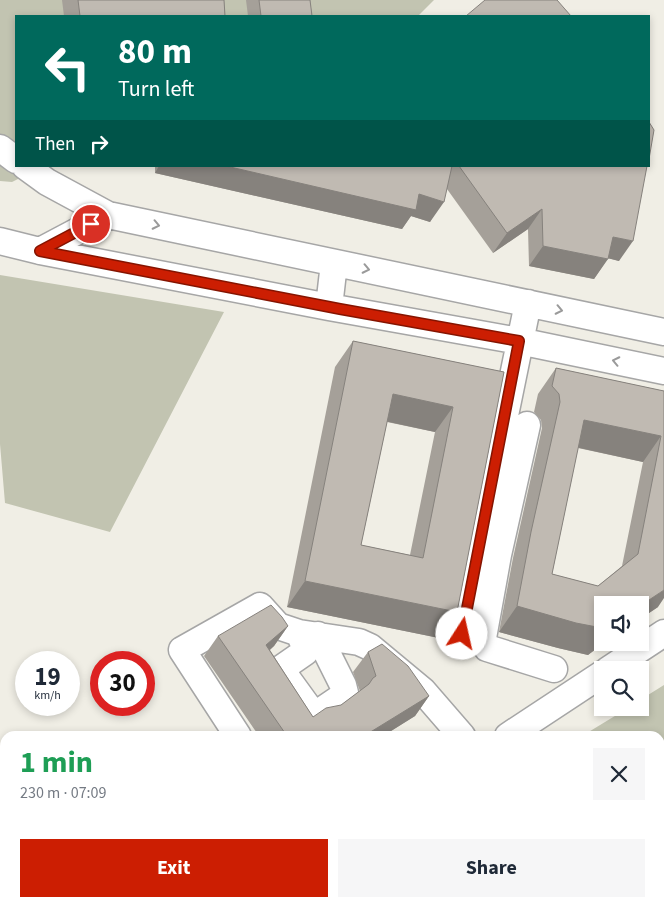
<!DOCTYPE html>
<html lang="en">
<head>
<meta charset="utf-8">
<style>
  :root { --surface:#fff; --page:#f6f6f7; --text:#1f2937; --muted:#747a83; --accent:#cc1e02 }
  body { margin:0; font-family:"Source Sans 3",sans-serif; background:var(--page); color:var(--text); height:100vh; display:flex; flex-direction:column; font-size:19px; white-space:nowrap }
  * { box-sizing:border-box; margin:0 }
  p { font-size:16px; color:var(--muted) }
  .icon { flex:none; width:28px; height:28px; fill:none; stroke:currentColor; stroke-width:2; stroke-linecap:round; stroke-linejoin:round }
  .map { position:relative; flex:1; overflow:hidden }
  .sheet { position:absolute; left:0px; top:731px; width:665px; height:176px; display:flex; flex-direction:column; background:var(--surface); border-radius:15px 15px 0 0; box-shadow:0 2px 8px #0003 }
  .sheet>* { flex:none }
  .hud { position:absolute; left:15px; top:15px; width:635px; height:152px; border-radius:0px; box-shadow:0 2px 8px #0003; background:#00695c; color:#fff; overflow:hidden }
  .buttons { position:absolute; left:594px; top:596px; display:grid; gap:10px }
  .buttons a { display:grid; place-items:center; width:55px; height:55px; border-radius:0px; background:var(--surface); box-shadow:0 2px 8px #0003; font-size:25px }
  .speed { position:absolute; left:15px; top:651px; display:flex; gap:10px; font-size:25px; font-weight:700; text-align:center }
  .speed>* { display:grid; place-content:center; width:65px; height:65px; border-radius:50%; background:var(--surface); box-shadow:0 2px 8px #0003; line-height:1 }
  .speed small { font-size:12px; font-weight:400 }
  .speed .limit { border:8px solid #d22; background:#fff; color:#111 }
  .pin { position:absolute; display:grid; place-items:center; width:42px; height:42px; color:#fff; margin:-21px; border:2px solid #fff; border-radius:50%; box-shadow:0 1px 5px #0007 }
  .me { position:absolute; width:55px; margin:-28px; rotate:10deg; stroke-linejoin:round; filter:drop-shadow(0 0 4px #0008) }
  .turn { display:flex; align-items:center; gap:18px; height:105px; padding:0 20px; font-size:22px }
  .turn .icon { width:65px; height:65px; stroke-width:2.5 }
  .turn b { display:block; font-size:35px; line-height:42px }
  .then { display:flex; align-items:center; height:48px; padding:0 20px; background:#0003; gap:10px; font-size:19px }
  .round { display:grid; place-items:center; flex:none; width:52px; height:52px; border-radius:0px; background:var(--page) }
  .headline { display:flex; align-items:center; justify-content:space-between; height:85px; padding:0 20px }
  h1 { font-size:30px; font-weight:700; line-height:38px; color:#1e9e55 }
  .button { display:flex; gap:10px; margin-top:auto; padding:10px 20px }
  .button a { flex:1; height:58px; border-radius:0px; background:var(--accent); color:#fff; font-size:20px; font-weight:700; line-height:58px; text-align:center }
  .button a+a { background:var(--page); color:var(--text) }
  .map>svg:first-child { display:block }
  .construction { fill:#c2c4b1 }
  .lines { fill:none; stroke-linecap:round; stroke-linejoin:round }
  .minor-casing { stroke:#a6a6a6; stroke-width:29 }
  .minor { stroke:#fff; stroke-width:26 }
  .wall { fill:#a5a099; fill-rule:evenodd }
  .shaded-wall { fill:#86827d }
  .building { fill:#c0bab2; stroke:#86827d; fill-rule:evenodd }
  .oneway { stroke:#9a9a9a }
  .route-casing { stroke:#851401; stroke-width:12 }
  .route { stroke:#cc1e02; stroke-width:9 }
</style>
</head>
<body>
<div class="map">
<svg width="664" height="907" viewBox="0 0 664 907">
  <rect width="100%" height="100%" fill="#f0eee5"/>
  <!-- construction -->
  <path class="construction" d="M 0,0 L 434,0 L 418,16 L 16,16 L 16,166 L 44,166 L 12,182 L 0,181 Z
    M 0,275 L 224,312 L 110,532 L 5,503 L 0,444 Z
    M 664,685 L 664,907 L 657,907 L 655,903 L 660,902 L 660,736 L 582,736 L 628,708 L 640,708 L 640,700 Z
    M 5,809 L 5,902 L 160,902 L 163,907 L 0,907 L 0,813 Z"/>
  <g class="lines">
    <!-- minor casing -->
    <g class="minor-casing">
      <path id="minor" d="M 0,148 L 16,160
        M 25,166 L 47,182 L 108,215 L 664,332
        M 0,241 L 40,251 L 329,307 L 519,341 L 664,371
        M 40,251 L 108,215
        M 329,307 L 334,263
        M 480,552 L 498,555 L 527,425
        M 498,555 L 483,638 L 487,648 L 554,669
        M 299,633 L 305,647 L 305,652 L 282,668 L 284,674 L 313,714 L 318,713 L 343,696 L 345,693 L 343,685 L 318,635
        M 462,634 L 477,552 L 528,303
        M 608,670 L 664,633
        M 238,736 L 182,650 L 260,606 L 278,626 L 299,633 L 359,642 L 370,647 L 423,691 L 462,736
        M 508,736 L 602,674
        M 362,902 L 365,907
        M 622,902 L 625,907
        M 245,907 L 252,902"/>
    </g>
    <!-- minor -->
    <use href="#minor" class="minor"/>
  </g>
  <!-- wall -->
  <path class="wall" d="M 62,0 L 224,0 L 225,16 L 64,16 Z
    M 246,0 L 310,0 L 312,16 L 248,16 Z
    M 155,166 L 647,166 L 619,261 L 608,258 L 594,279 L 529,266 L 528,229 L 493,253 L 447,189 L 430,222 L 411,216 L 402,229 L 155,173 Z
    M 353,341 L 504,372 L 457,612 L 439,638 L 287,607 L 335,367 ZM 387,422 L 435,432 L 410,555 L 361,545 Z
    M 556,368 L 664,391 L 658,607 L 640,619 L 640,605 L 588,655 L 558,648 L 499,632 L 513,558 L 542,428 L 541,420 L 534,412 L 538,394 ZM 578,448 L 643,462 L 622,566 L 598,586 L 552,574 Z
    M 288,626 L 274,646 L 270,650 L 313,717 L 341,705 L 360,691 L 353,672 L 368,652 L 429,696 L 415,716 L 383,736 L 259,736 L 204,656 L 218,636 Z
    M 378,902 L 601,902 L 604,907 L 380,907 Z"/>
  <!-- shaded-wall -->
  <path class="shaded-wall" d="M 159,166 L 226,166 L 419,194 L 444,202 L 430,222 L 411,216 L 402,229 L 155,173 Z
    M 542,209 L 528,229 L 493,253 L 507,233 Z
    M 613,237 L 633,241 L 619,261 L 599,256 Z
    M 543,246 L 608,259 L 594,279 L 529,266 Z
    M 393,394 L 453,407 L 435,432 L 375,419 Z
    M 584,420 L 661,436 L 643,462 L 566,445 Z
    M 305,581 L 457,612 L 439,638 L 287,607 Z
    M 664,590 L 664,598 L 658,607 L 640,619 L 640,606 Z
    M 517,606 L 602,628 L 602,642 L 606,642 L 588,655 L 558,648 L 499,632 Z
    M 288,626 L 274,646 L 252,665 L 266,645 Z
    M 429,696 L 415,716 L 383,736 L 364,736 Z"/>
  <!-- building -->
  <path class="building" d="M 78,0 L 224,0 L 225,16 L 80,16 Z
    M 259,0 L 310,0 L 312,16 L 261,16 Z
    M 485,0 L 557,0 L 571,16 L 466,16 Z
    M 649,122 L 654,130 L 649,159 Z
    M 226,166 L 452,166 L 444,202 L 419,194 L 416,210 Z
    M 459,166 L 647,166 L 633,241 L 613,237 L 608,259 L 543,246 L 542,209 L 507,233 Z
    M 353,341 L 504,372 L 457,612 L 305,581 ZM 393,394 L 453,407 L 423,558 L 361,545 Z
    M 556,368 L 664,391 L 664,590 L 640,606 L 640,605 L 602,605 L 602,628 L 576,623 L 517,606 L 531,532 L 560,402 L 559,394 L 552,386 ZM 584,420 L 661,436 L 638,554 L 598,586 L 552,574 Z
    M 271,605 L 282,617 L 288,626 L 266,645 L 313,717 L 326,708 L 341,705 L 369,684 L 373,678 L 376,676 L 368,652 L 382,644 L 408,666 L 429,696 L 364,736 L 287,736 L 218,636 Z
    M 399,902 L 601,902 L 604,907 L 402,907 Z"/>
  <!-- one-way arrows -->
  <defs><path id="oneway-chevron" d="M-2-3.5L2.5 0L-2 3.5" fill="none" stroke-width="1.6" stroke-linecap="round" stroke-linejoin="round" transform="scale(1.25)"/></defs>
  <g class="oneway">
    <use href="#oneway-chevron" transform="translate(156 225) rotate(12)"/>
    <use href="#oneway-chevron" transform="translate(366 269) rotate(12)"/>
    <use href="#oneway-chevron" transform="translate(559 310) rotate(12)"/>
    <use href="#oneway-chevron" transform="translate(616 361) rotate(-168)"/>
  </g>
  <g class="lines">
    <!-- route casing -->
    <g class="route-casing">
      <path id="route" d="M 91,224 L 40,251 L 340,309 L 519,341 L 462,634"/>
    </g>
    <!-- route -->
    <use href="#route" class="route"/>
  </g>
</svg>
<div class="buttons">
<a><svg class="icon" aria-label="sound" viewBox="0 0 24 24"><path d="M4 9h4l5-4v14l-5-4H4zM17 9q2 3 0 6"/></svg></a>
<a><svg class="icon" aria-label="search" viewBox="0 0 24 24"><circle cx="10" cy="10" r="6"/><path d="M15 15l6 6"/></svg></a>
</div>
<div class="speed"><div>19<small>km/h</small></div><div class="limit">30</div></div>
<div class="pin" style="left:91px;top:224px;background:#d93025"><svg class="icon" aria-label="arrive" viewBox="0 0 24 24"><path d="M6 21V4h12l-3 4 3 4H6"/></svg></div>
<svg class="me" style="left:462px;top:634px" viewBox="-20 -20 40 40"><circle r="19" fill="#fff"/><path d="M0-13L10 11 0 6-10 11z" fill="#cc1e02"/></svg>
<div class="hud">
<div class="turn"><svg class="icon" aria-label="left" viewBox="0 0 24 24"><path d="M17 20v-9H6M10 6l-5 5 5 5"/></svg><div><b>80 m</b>Turn left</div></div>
<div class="then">Then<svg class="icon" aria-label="right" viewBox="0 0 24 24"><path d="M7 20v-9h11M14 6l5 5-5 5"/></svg></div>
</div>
<section class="sheet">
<div class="headline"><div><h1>1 min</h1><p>230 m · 07:09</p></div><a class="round"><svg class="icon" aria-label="close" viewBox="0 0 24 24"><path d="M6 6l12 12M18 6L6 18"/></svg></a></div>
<div class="button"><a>Exit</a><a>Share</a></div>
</section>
</div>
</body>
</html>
